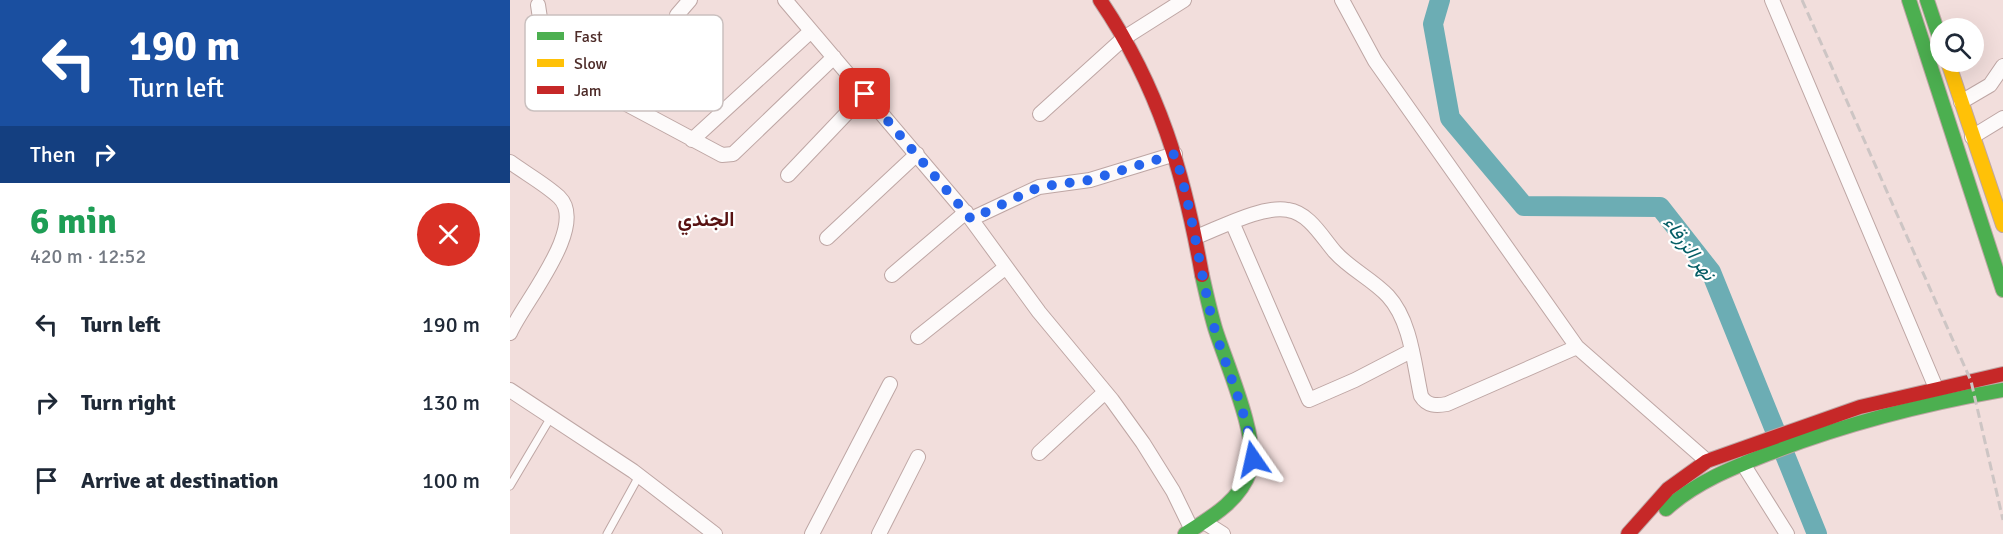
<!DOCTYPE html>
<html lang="en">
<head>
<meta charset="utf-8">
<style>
  :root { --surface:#fff; --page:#f2f2f3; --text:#1f2937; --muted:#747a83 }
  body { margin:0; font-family:Signika,Vazirmatn,sans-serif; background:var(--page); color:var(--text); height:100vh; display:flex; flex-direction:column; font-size:22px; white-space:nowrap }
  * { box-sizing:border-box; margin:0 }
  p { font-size:20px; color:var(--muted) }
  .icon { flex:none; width:33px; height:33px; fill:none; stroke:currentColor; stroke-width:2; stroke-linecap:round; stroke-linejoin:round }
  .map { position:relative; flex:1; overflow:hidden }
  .side { display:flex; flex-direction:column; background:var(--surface); width:510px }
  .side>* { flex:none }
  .hud { background:#1a4fa0; color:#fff; overflow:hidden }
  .tools { position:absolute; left:1420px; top:18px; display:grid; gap:12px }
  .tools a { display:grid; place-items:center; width:54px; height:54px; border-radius:50%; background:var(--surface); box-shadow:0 6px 24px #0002; font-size:30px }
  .pin { position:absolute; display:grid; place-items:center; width:51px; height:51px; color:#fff; margin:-26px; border-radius:12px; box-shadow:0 3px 9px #0006 }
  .me { position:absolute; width:66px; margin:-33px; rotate:349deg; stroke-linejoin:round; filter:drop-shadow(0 0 4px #0008) }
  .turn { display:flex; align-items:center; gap:21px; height:126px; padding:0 30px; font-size:27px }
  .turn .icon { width:78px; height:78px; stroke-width:2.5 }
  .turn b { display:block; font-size:42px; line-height:51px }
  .then { display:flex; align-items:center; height:57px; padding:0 30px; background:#0003; gap:12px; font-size:22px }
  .round { display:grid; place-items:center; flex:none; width:63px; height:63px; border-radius:32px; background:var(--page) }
  .head { display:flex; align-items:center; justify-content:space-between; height:102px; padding:0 30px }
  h1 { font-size:36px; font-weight:700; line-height:45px; color:#1e9e55 }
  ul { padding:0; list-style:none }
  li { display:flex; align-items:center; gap:18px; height:78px; padding:0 30px }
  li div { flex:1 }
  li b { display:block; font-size:22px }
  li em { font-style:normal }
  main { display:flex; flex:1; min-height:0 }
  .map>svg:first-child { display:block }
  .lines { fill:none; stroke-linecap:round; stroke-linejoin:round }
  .river { stroke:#6cadb4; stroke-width:20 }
  .lane-casing { stroke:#bea6a4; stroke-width:9 }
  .street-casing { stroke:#bea6a4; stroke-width:16 }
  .fast-casing { stroke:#bea6a4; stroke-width:16 }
  .slow-casing { stroke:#bea6a4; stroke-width:16 }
  .jam-casing { stroke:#bea6a4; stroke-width:16 }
  .lane { stroke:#fdfafa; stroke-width:7 }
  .street { stroke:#fdfafa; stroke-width:14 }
  .fast { stroke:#4caf50; stroke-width:14 }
  .slow { stroke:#ffc107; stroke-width:14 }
  .jam { stroke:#c62828; stroke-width:14 }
  .rail { stroke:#cdc5c4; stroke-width:3; stroke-dasharray:9 4.5; stroke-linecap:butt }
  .route { stroke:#2563eb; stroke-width:10; stroke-dasharray:0 18 }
  .labels { text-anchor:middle; stroke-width:4.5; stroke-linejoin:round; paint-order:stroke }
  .neighbourhood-label { font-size:20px; font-weight:bold; fill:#581212; stroke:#fff }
  .water-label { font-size:20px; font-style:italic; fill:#045d65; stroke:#fff }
  .key { fill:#fff; stroke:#cac0bf; stroke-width:1.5 }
  .key-label { font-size:16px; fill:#4e2c29 }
</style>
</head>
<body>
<main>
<section class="side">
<div class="hud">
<div class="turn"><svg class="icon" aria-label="left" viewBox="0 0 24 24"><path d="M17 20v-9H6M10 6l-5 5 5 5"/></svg><div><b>190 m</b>Turn left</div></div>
<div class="then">Then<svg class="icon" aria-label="right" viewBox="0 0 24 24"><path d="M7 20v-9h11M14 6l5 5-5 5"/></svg></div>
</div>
<div class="head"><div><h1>6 min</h1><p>420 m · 12:52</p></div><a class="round" style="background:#d93025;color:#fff"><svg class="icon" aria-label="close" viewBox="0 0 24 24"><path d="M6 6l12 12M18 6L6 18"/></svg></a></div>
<ul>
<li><svg class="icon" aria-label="left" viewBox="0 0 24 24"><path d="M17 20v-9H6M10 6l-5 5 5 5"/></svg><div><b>Turn left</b></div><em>190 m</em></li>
<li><svg class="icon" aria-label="right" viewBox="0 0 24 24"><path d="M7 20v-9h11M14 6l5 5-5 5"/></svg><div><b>Turn right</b></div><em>130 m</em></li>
<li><svg class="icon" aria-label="arrive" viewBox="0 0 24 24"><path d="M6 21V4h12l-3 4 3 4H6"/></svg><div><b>Arrive at destination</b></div><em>100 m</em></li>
</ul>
</section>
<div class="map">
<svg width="1493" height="534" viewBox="0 0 1493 534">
  <rect width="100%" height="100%" fill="#f2dedc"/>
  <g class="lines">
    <!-- river -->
    <path class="river" d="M 930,0 L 923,24 L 940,118 L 1014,206 L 1150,207 L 1201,272 L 1307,534"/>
    <!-- lane casing -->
    <g class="lane-casing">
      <path id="lane" d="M 0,486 L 41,417
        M 97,534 L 129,476"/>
    </g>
    <!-- street casing -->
    <g class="street-casing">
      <path id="street" d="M 275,0 L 461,219 L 529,312 L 602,400 L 633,443 L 663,491 L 682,530
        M 832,0 L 865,61 L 1067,347
        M 1262,0 L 1426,388
        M 28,5 L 33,38 L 38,49 L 48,58 L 94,92 L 212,155 L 223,154 L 324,57
        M 167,15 L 180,0
        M 1451,102 L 1480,85 L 1493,66
        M 530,114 L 614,38 L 674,0
        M 1462,137 L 1493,118
        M 182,140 L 301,31
        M 0,162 C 15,173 35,184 49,197 C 79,226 13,303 0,333
        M 278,175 L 355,94
        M 461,219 L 529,187 L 580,180 L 665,154
        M 722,222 L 799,400 L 845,380 L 901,351
        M 686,237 C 710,228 752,205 778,210 C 799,213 812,237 825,252 C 840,269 862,279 878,296 C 901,321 904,364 911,396 C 917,406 926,406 937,404 L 1067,347 L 1197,461
        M 317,238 L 407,154
        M 382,275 L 456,212
        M 408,337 L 496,267
        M 0,390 L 123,471 L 205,534
        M 529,453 L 595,392
        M 1233,464 L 1277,534
        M 694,522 L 713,534
        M 302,534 L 380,384
        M 369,534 L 408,457"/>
    </g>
    <!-- fast casing -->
    <g class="fast-casing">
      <path id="fast" d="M 1399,0 L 1493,290
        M 1417,0 L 1431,42
        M 1156,509 C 1186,482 1222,468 1260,453 C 1335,424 1413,404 1493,390
        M 675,534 C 700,518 730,501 740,471 C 750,439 715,361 705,328 C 700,311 696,293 692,275"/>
    </g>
    <!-- slow casing -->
    <g class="slow-casing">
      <path id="slow" d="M 1438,62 L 1493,225"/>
    </g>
    <!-- jam casing -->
    <g class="jam-casing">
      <path id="jam" d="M 590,0 C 649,87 674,173 692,275
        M 1118,534 L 1158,489 L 1197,461 L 1350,407 L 1493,374"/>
    </g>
    <!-- lane -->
    <use href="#lane" class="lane"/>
    <!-- street -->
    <use href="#street" class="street"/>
    <!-- fast -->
    <use href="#fast" class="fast"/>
    <!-- slow -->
    <use href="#slow" class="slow"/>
    <!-- jam -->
    <use href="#jam" class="jam"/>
    <!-- rail -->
    <path class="rail" d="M 1292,0 L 1461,381 L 1493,520"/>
  </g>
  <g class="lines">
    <!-- route -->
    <path class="route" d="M 355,94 L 461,219 L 529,187 L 580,180 L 665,154 C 682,209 689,267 703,323 C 715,368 738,412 743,459"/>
  </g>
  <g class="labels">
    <!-- neighbourhood labels -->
    <g class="neighbourhood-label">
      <text x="196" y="226">الجندي</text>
    </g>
    <!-- water labels -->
    <g class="water-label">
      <text transform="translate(1180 248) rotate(54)" y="7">نهر الزرقاء</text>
    </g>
  </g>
  <!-- legend -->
  <rect x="15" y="15" width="198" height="96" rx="9" class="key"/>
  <rect x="27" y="32" width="27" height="8" fill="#4caf50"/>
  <rect x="27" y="59" width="27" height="8" fill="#ffc107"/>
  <rect x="27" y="86" width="27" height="8" fill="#c62828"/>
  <g class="key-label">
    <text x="64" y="42">Fast</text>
    <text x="64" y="69">Slow</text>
    <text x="64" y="96">Jam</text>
  </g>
</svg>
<div class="tools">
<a><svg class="icon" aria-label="search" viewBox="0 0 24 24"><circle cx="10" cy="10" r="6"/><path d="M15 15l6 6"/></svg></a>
</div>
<div class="pin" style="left:355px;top:94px;background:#d93025"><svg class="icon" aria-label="arrive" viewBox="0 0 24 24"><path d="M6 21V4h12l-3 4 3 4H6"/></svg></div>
<svg class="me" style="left:743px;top:459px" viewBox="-20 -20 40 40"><path d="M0-17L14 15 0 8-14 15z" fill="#2563eb" stroke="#fff" stroke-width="4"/></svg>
</div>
</main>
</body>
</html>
